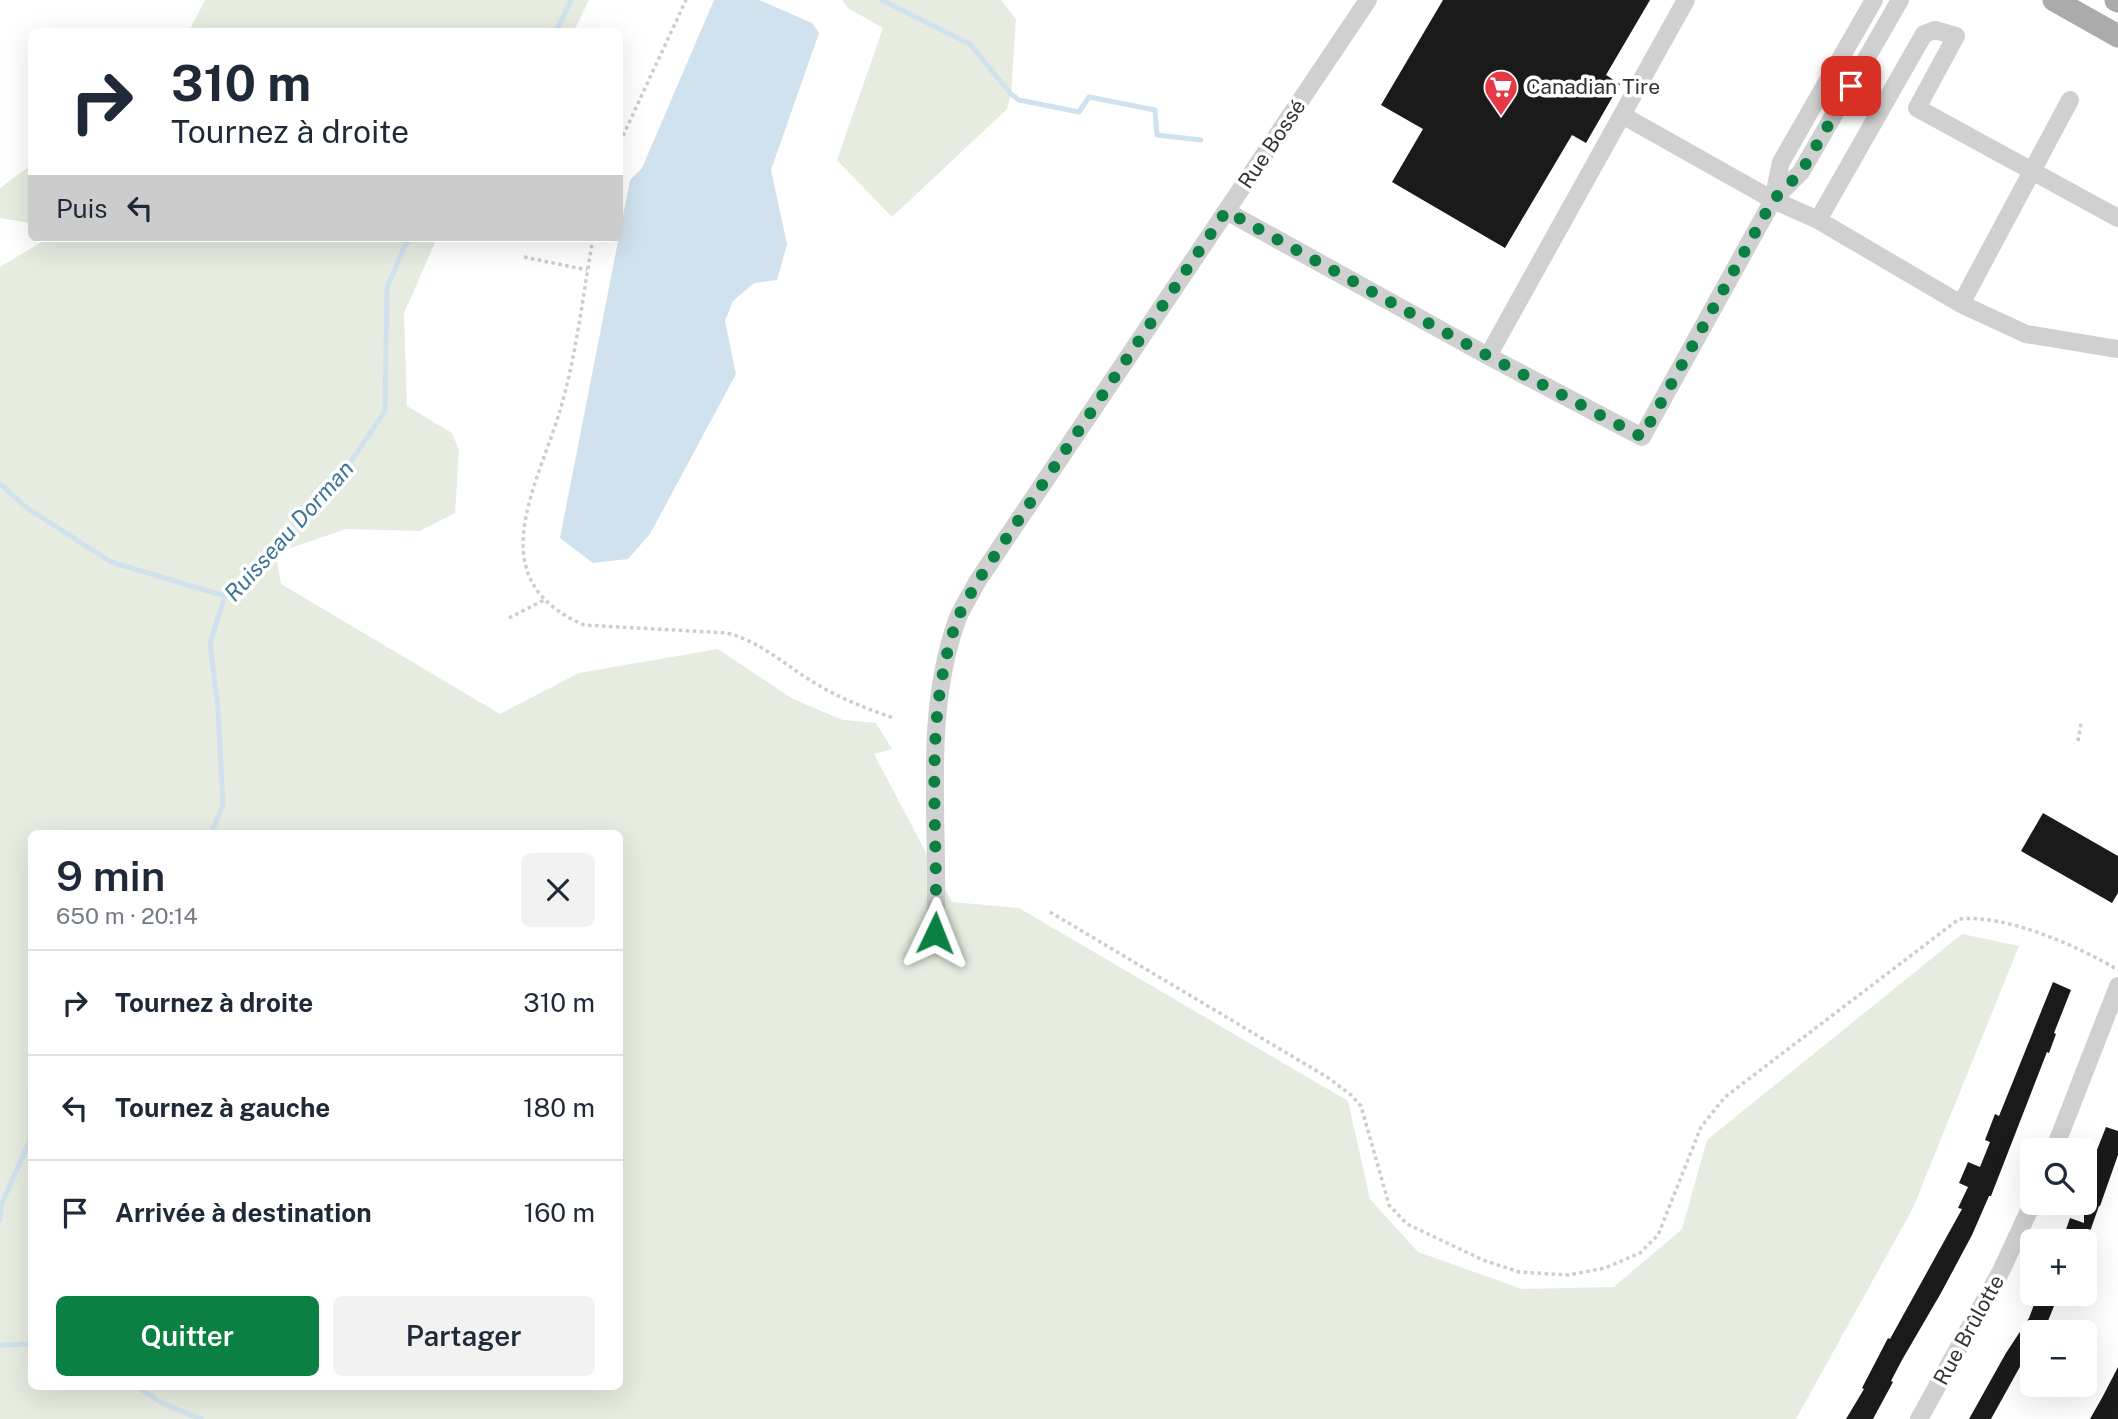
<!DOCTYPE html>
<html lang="fr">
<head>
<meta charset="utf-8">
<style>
  :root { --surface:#fff; --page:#f2f2f3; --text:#1f2937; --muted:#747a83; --line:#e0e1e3; --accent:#0b8043 }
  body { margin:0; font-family:"Public Sans",sans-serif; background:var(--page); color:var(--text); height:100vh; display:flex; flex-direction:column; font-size:26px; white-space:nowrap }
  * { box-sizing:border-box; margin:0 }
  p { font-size:23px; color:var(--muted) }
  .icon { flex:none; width:38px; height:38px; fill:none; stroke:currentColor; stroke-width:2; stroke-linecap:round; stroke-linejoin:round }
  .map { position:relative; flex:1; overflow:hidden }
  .sheet { position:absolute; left:28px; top:830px; width:595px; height:560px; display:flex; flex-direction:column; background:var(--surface); border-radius:10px; box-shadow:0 7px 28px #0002 }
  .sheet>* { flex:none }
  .top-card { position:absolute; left:28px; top:28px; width:595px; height:214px; border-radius:10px; box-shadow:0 7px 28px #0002; background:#fff; color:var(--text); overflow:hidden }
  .fabs { position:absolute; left:2020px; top:1138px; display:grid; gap:14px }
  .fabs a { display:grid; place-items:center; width:77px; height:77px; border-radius:10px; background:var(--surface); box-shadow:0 7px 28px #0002; font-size:35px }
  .pin { position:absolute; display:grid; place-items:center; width:60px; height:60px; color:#fff; margin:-30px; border-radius:14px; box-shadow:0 4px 10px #0006 }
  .me { position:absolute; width:77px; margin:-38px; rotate:2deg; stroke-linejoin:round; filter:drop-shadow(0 0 5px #0008) }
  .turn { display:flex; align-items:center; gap:24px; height:147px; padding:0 28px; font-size:32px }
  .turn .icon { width:91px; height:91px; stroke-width:2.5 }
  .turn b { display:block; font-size:49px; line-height:60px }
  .then { display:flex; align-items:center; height:66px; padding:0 28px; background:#0003; gap:14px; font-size:26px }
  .round { display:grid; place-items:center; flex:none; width:74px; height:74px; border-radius:10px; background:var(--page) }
  .head { display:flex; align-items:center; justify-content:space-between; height:119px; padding:0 28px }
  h1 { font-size:42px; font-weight:600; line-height:52px }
  .cta { display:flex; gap:14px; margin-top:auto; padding:14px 28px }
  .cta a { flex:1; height:80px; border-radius:10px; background:var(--accent); color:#fff; font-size:28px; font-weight:600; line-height:80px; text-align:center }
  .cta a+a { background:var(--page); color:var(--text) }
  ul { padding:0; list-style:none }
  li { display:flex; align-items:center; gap:21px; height:105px; padding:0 28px; border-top:2px solid var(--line) }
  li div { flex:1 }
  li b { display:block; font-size:26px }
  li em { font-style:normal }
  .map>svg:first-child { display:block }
  .green { fill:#e6ecdf; fill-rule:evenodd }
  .water { fill:#cfe2ee }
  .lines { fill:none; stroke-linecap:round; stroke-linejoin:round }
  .stream { stroke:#cfe2ee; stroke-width:5 }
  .building { fill:#1a1a1a }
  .path { stroke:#cdcdcd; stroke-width:3.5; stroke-dasharray:3.5 3.5; stroke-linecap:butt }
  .minor { stroke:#d0d0d0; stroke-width:18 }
  .major { stroke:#ababab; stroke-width:23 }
  .route { stroke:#0b8043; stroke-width:12; stroke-dasharray:0 21.6 }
  .labels { text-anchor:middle; stroke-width:7; stroke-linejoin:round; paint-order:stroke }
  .poi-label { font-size:21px; fill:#333; stroke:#fff; text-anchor:start }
  .street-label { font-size:21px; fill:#333; stroke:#fff }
  .water-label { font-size:23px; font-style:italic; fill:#3f7597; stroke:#fff }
</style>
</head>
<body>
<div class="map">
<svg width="2118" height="1419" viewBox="0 0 2118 1419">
  <rect width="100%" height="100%" fill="#fff"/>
  <!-- green -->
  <path class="green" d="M 205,0 L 589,0 L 574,31 L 189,31 Z
    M 842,0 L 1001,0 L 1016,19 L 1011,94 L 1007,109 L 892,217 L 837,160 L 883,28 L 848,8 Z
    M 31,165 L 31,223 L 0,218 L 0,188 Z
    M 48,238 L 437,238 L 404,313 L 407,406 L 452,433 L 459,450 L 455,513 L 420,531 L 346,529 L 276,553 L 281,584 L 500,714 L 579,673 L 718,649 L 793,699 L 843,720 L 876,723 L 892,749 L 874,754 L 952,902 L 1019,908 L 1348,1101 L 1370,1199 L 1418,1252 L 1522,1289 L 1614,1287 L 1682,1229 L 1707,1140 L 1962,934 L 2019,946 L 1913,1208 L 1796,1419 L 0,1419 L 0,267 ZM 32,833 L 620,833 L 620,1386 L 32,1386 Z"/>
  <!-- water -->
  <path class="water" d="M 714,0 L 759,0 L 812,23 L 819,33 L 771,170 L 787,244 L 777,280 L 754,283 L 733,301 L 725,321 L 736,374 L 650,534 L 628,559 L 593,563 L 560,538 L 630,180 L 642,168 Z"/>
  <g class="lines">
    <!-- stream -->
    <path class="stream" d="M 882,0 L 970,44 L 1011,94 L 1019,100 L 1079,112 L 1089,97 L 1155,110 L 1157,135 L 1201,140
      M 556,32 L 571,0
      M 0,484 L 27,508 L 111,562 L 225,596
      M 211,833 L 223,805 L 218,709 L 210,643 L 225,596 L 346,469 L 385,411 L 387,288 L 404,247 L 410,238
      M 0,1220 L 2,1203 L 30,1140 L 30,1091 L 32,1088
      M 0,1345 L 32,1344
      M 136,1386 L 162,1403 L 201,1419"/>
  </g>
  <!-- building -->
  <path class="building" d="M 1443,0 L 1650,0 L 1606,75 L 1620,84 L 1586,143 L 1572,135 L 1505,248 L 1392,182 L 1423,129 L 1381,105 Z
    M 2043,813 L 2118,856 L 2118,893 L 2112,903 L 2021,851 Z
    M 2053,982 L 2071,990 L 2054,1033 L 2056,1034 L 2049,1053 L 2047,1052 L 1991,1196 L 1989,1196 L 1972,1235 L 1941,1293 L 1902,1360 L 1891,1381 L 1893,1382 L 1873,1419 L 1846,1419 L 1864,1389 L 1862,1388 L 1888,1338 L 1890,1339 L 1962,1209 L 1958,1208 L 1968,1187 L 1959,1183 L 1968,1162 L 1980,1167 L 1990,1142 L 1985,1140 L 1995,1114 L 1999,1116 Z
    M 2106,1127 L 2118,1131 L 2118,1155 L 2100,1206 L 2099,1206 L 2087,1240 L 2084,1240 L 2084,1230 L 2080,1241 L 2062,1241 L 2070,1218 L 2084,1223 L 2084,1174 L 2087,1175 Z
    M 2038,1294 L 2056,1301 L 2048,1321 L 2066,1332 L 2032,1332 L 2032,1345 L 1991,1419 L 1969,1419 L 2006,1353 L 2029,1318 Z
    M 2118,1367 L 2118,1419 L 2090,1419 L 2103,1396 Z"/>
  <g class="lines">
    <!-- path -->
    <path class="path" d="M 620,142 L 686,0
      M 593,238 C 583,294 577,352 561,407 C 539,485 477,579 584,625 L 727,633 C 762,642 787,667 818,685 C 842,699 867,709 894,718
      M 524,257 L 587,270
      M 509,618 L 544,600
      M 2078,741 L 2081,723
      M 1050,912 L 1327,1077 L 1351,1095 L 1361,1106 L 1389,1205 L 1407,1224 L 1483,1260 L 1519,1272 L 1569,1275 L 1605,1268 L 1640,1253 L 1658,1235 L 1701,1127 L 1725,1097 L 1959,919 C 2006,914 2078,946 2118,970"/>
    <!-- minor -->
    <path class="minor" d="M 1622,115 L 1773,200 L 1818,220 L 1961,304 L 2070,100
      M 1773,200 L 1781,162 L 1874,0
      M 1226,211 L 1488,356 L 1642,437 L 1773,200 L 1801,172 L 1900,0
      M 1818,220 L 1924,34 L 1935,30 L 1956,36 L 1917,108 L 2118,218
      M 1961,304 L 2026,334 L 2118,349
      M 1488,356 L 1686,0
      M 935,933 C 941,828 921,722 957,620 C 962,607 971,594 977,582 L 1368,0
      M 2054,1150 L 2118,986
      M 1919,1419 L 2001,1271 L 2033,1202"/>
    <!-- major -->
    <path class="major" d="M 2054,0 L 2118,36
      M 2116,0 L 2118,1"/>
  </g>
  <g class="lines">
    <!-- route -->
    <path class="route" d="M 935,933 C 940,828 921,722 957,620 C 962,607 971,594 977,582 L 1226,211 L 1488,356 L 1642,437 L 1773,200 L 1801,172 L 1851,86"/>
  </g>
  <!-- icons -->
  <defs>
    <g id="supermarket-pin" transform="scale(1.75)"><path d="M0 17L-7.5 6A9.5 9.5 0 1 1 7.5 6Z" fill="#e63946" stroke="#fff"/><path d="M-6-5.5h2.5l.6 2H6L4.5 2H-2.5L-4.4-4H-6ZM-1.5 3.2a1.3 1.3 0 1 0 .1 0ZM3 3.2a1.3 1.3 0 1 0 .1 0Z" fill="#fff"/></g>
  </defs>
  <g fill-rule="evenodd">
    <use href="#supermarket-pin" x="1501" y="87"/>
  </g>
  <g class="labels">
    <!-- poi labels -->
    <g class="poi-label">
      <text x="1526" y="94">Canadian Tire</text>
    </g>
    <!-- street labels -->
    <g class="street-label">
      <text transform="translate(1272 144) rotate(-56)" y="7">Rue Bossé</text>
      <text transform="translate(1969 1330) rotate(-61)" y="7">Rue Brûlotte</text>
    </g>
    <!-- water labels -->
    <g class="water-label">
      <text transform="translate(289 531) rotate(-48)" y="8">Ruisseau Dorman</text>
    </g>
  </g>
</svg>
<div class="fabs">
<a><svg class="icon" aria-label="search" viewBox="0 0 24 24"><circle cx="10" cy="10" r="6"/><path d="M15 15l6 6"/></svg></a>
<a>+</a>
<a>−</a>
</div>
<div class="pin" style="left:1851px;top:86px;background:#d93025"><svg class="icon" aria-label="arrive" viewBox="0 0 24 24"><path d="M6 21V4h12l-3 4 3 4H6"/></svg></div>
<svg class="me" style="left:935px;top:933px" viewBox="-20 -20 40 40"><path d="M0-17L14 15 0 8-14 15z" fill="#0b8043" stroke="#fff" stroke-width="4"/></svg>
<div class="top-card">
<div class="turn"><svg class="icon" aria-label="right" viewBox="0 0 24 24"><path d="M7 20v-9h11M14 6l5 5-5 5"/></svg><div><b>310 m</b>Tournez à droite</div></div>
<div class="then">Puis<svg class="icon" aria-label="left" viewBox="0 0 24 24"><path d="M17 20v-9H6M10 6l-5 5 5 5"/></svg></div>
</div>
<section class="sheet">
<div class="head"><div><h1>9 min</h1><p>650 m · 20:14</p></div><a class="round"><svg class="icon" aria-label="close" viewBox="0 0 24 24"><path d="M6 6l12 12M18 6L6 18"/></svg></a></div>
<ul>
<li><svg class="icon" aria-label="right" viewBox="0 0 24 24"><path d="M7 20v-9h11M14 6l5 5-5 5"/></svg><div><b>Tournez à droite</b></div><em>310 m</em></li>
<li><svg class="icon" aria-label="left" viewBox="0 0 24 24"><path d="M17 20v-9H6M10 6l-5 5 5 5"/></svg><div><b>Tournez à gauche</b></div><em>180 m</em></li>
<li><svg class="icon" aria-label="arrive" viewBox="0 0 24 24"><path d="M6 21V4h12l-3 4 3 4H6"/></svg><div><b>Arrivée à destination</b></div><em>160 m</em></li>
</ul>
<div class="cta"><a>Quitter</a><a>Partager</a></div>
</section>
</div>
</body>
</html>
